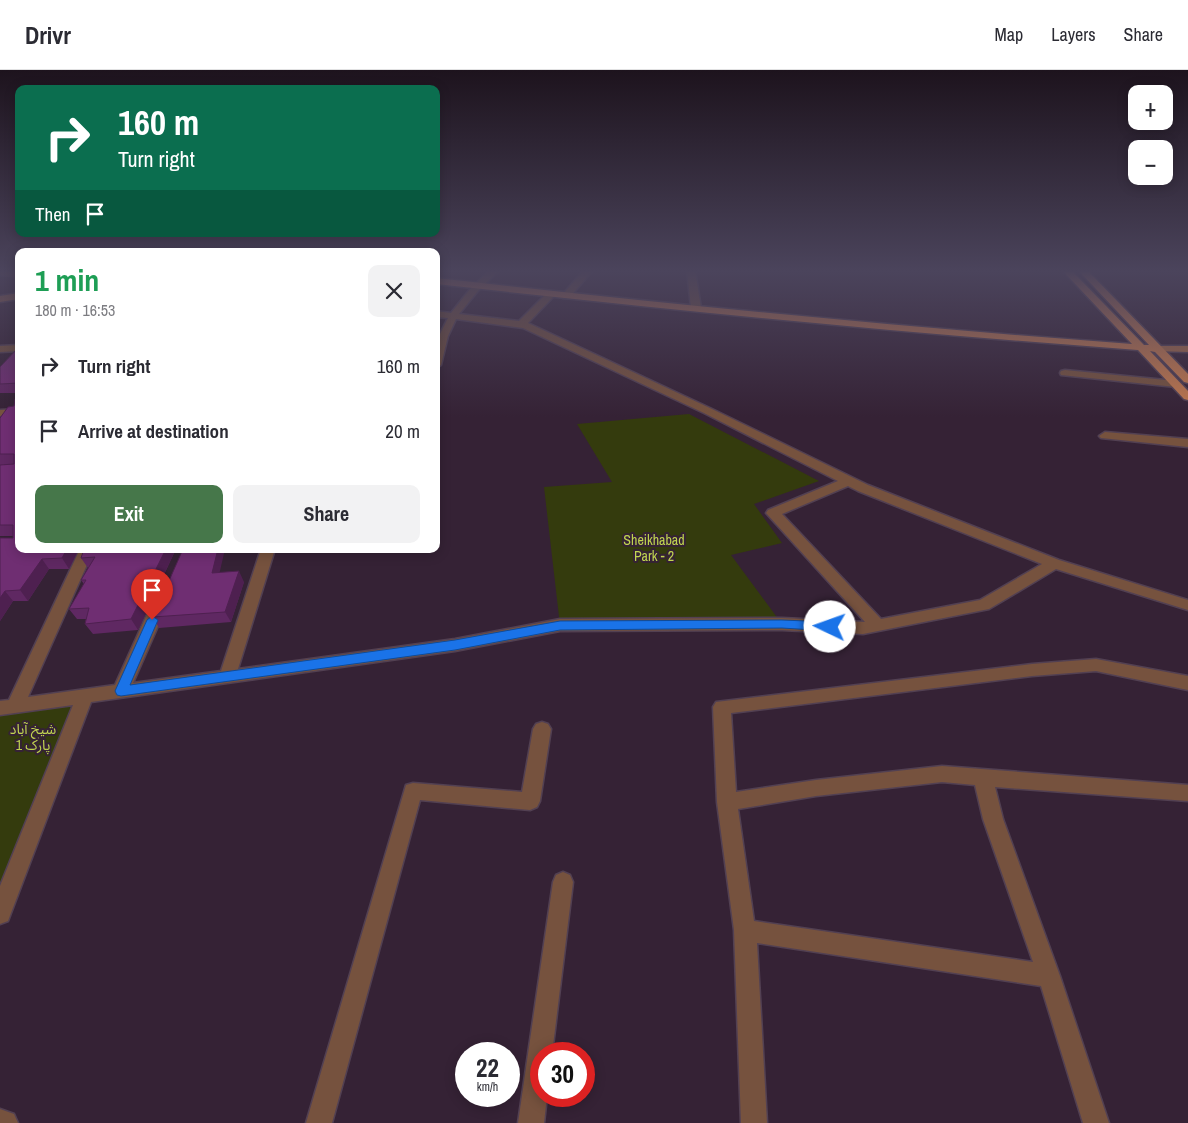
<!DOCTYPE html>
<html lang="en">
<head>
<meta charset="utf-8">
<style>
  :root { --surface:#fff; --page:#f2f2f3; --text:#2b2b33; --muted:#7c7c81; --line:#e1e1e2; --accent:#46774a }
  body { margin:0; font-family:"Archivo Narrow","Noto Sans Arabic",sans-serif; background:var(--page); color:var(--text); height:100vh; display:flex; flex-direction:column; font-size:19px; white-space:nowrap }
  * { box-sizing:border-box; margin:0 }
  p { font-size:16px; color:var(--muted) }
  .icon { flex:none; width:28px; height:28px; fill:none; stroke:currentColor; stroke-width:2; stroke-linecap:round; stroke-linejoin:round }
  .map { position:relative; flex:1; overflow:hidden }
  .panel { position:absolute; left:15px; top:178px; width:425px; height:305px; display:flex; flex-direction:column; background:var(--surface); border-radius:10px; box-shadow:0 2px 12px #0003 }
  .panel>* { flex:none }
  .banner { position:absolute; left:15px; top:15px; width:425px; height:152px; border-radius:10px; box-shadow:0 2px 12px #0003; background:#0b6e4f; color:#fff; overflow:hidden }
  .tools { position:absolute; left:1128px; top:15px; display:grid; gap:10px }
  .tools a { display:grid; place-items:center; width:45px; height:45px; border-radius:10px; background:var(--surface); box-shadow:0 2px 12px #0003; font-size:25px }
  .speed { position:absolute; left:455px; top:972px; display:flex; gap:10px; font-size:25px; font-weight:700; text-align:center }
  .speed>* { display:grid; place-content:center; width:65px; height:65px; border-radius:50%; background:var(--surface); box-shadow:0 2px 12px #0003; line-height:1 }
  .speed small { font-size:12px; font-weight:400 }
  .speed .limit { border:8px solid #d22; background:#fff; color:#111 }
  .pin { position:absolute; display:grid; place-items:center; width:42px; height:42px; color:#fff; margin:-51px -21px; border-radius:50% 50% 50% 0; rotate:-45deg; box-shadow:0 0 5px #0007 }
  .pin .icon { rotate:45deg }
  .me { position:absolute; width:55px; margin:-28px; rotate:273deg; stroke-linejoin:round; filter:drop-shadow(0 0 4px #0008) }
  .turn { display:flex; align-items:center; gap:18px; height:105px; padding:0 20px; font-size:22px }
  .turn .icon { width:65px; height:65px; stroke-width:2.5 }
  .turn b { display:block; font-size:35px; line-height:42px }
  .then { display:flex; align-items:center; height:48px; padding:0 20px; background:#0003; gap:10px; font-size:19px }
  .round { display:grid; place-items:center; flex:none; width:52px; height:52px; border-radius:10px; background:var(--page) }
  .headline { display:flex; align-items:center; justify-content:space-between; height:85px; padding:0 20px }
  h1 { font-size:30px; font-weight:700; line-height:38px; color:#1e9e55 }
  .primary-button { display:flex; gap:10px; margin-top:auto; padding:10px 20px }
  .primary-button a { flex:1; height:58px; border-radius:10px; background:var(--accent); color:#fff; font-size:20px; font-weight:700; line-height:58px; text-align:center }
  .primary-button a+a { background:var(--page); color:var(--text) }
  ul { padding:0; list-style:none }
  li { display:flex; align-items:center; gap:15px; height:65px; padding:0 20px }
  li div { flex:1 }
  li b { display:block; font-size:19px }
  li em { font-style:normal }
  header { display:flex; align-items:center; gap:30px; box-sizing:border-box; height:70px; padding:0 25px; background:var(--surface); border-bottom:1px solid var(--line) }
  header strong { font-size:24px }
  nav { display:flex; gap:28px; margin-inline-start:auto; font-size:18px }
  .map>svg:first-child { display:block }
  .green { fill:#343b0d }
  .lines { fill:none; stroke-linecap:round; stroke-linejoin:round }
  .street-casing { stroke:#524052; stroke-width:3 }
  .secondary-casing { stroke:#524052; stroke-width:3 }
  .primary-casing { stroke:#524052; stroke-width:3 }
  .street { fill:#76523e; fill-rule:evenodd }
  .secondary { fill:#a16847; fill-rule:evenodd }
  .primary { fill:#c1784d; fill-rule:evenodd }
  .wall { fill:#5f2862 }
  .shaded-wall { fill:#4e2050 }
  .building { fill:#6f2e72; stroke:#4e2050 }
  .route { fill:#1a73e8; stroke:#114b97 }
  .labels { text-anchor:middle; stroke-width:4; stroke-linejoin:round; paint-order:stroke }
  .park-label { font-size:14px; fill:#c1d550; stroke:#352235 }
</style>
</head>
<body>
<header>
<strong>Drivr</strong>
<nav><a>Map</a><a>Layers</a><a>Share</a></nav>
</header>
<div class="map">
<svg width="1188" height="1053" viewBox="0 0 1188 1053">
  <rect width="100%" height="100%" fill="#352235"/>
  <!-- green -->
  <path class="green" d="M 689,344 L 819,411 L 754,434 L 782,473 L 731,485 L 782,554 L 560,555 L 544,417 L 612,412 L 577,354 Z
    M 85,626 L 0,842 L 0,638 Z"/>
  <g class="lines">
    <!-- street casing -->
    <g class="street-casing">
      <path id="street" d="M 0,200 L 19,200 L 19,203 L 14,206 L 0,205 Z
        M 490,200 L 499,200 L 477,222 L 459,244 L 519,251 L 548,222 L 554,222 L 554,226 L 528,253 L 712,339 L 868,415 L 1059,490 L 1188,530 L 1188,540 L 1056,499 L 989,539 L 863,564 L 782,560 L 560,561 L 455,581 L 91,632 L 11,843 L 8,851 L 0,854 L 0,816 L 73,635 L 0,645 L 0,631 L 9,630 L 80,479 L 94,479 L 28,627 L 115,615 L 153,531 L 156,527 L 161,526 L 166,527 L 169,531 L 133,613 L 221,601 L 261,479 L 275,479 L 238,599 L 455,569 L 560,549 L 782,548 L 865,552 L 766,443 L 768,440 L 838,411 L 704,343 L 523,258 L 456,249 L 448,266 L 441,295 L 436,298 L 436,272 L 448,248 L 436,247 L 436,241 L 451,243 L 471,218 ZM 848,416 L 858,421 L 1042,494 L 980,530 L 881,549 L 782,444 Z
        M 584,200 L 593,200 L 569,228 L 563,228 L 563,224 Z
        M 687,200 L 695,200 L 701,238 L 699,240 L 696,241 L 691,238 Z
        M 19,275 L 19,281 L 0,282 L 0,276 Z
        M 1065,300 L 1176,311 L 1181,314 L 1176,317 L 1061,305 L 1060,303 L 1061,301 Z
        M 19,339 L 19,345 L 0,346 L 0,340 Z
        M 1105,362 L 1188,369 L 1188,377 L 1101,368 L 1099,366 Z
        M 1096,589 L 1188,606 L 1188,620 L 1096,601 L 1032,606 L 731,643 L 736,722 L 816,710 L 942,696 L 1188,715 L 1188,731 L 995,717 L 1003,749 L 1060,906 L 1109,1053 L 1083,1053 L 1041,916 L 757,873 L 767,1053 L 741,1053 L 734,860 L 717,732 L 713,637 L 716,632 L 1032,594 ZM 942,712 L 975,715 L 983,749 L 1033,892 L 754,851 L 738,739 L 816,726 Z
        M 542,652 L 548,654 L 551,659 L 540,731 L 537,737 L 530,740 L 420,730 L 332,1053 L 306,1053 L 406,715 L 413,713 L 522,722 L 533,659 L 536,654 Z
        M 563,802 L 570,805 L 573,812 L 552,984 L 541,984 L 541,1026 L 547,1026 L 544,1053 L 518,1053 L 553,812 L 556,805 Z
        M 0,1039 L 14,1044 L 18,1053 L 0,1053 Z"/>
    </g>
    <!-- secondary casing -->
    <g class="secondary-casing">
      <path id="secondary" d="M 19,223 L 19,229 L 0,232 L 0,226 Z
        M 1158,276 L 1188,276 L 1188,282 L 1154,281 L 1153,279 Z"/>
    </g>
    <!-- primary casing -->
    <g class="primary-casing">
      <path id="primary" d="M 1062,200 L 1071,200 L 1144,275 L 1149,275 L 1078,200 L 1087,200 L 1188,304 L 1188,313 L 1184,312 L 1155,282 L 1150,281 L 1188,321 L 1188,330 L 1184,329 L 1138,280 C 904,263 670,240 436,214 L 436,208 C 668,234 900,257 1132,274 Z"/>
    </g>
    <!-- street -->
    <use href="#street" class="street"/>
    <!-- secondary -->
    <use href="#secondary" class="secondary"/>
    <!-- primary -->
    <use href="#primary" class="primary"/>
  </g>
  <!-- wall -->
  <path class="wall" d="M 19,277 L 19,323 L 0,323 L 0,297 Z
    M 14,336 L 19,479 L 79,479 L 69,499 L 49,499 L 28,531 L 13,531 L 0,551 L 0,468 L 13,468 L 13,466 L 0,466 L 0,348 Z
    M 84,479 L 176,479 L 138,560 L 93,564 L 85,554 L 86,549 L 77,549 L 69,539 L 84,514 L 81,510 L 88,498 L 81,488 Z
    M 220,503 L 244,512 L 231,552 L 159,558 L 153,547 Z"/>
  <!-- shaded-wall -->
  <path class="shaded-wall" d="M 67,479 L 79,479 L 69,499 L 62,488 Z
    M 166,479 L 176,479 L 138,560 L 131,549 Z
    M 218,479 L 225,479 L 217,514 L 212,503 Z
    M 42,489 L 49,499 L 28,531 L 20,520 Z
    M 239,501 L 244,512 L 231,552 L 225,542 Z
    M 5,521 L 13,531 L 0,551 L 0,528 Z"/>
  <!-- building -->
  <path class="building" d="M 19,277 L 19,313 L 0,314 L 0,297 Z
    M 19,324 L 19,479 L 67,479 L 62,488 L 42,489 L 20,520 L 5,521 L 0,528 L 0,468 L 13,468 L 13,455 L 0,455 L 0,395 L 14,394 L 14,384 L 0,384 L 0,348 L 8,337 L 14,336 L 15,329 Z
    M 84,479 L 166,479 L 131,549 L 85,554 L 89,538 L 69,539 L 86,510 L 81,510 L 95,487 L 81,488 Z
    M 183,479 L 218,479 L 212,503 L 239,501 L 225,542 L 153,547 Z"/>
  <!-- sky -->
  <linearGradient id="sky" x2="0" y2="1"><stop stop-color="#1d131d"/><stop offset="0.58" stop-color="#4b445c"/><stop offset="1" stop-color="#4b445c" stop-opacity="0"/></linearGradient>
  <rect width="1188" height="347" fill="url(#sky)"/>
  <!-- route -->
  <path class="route" d="M 152,546 L 158,550 L 130,615 L 455,570 L 560,551 L 782,550 L 830,552 L 836,557 L 830,561 L 782,558 L 560,560 L 455,580 L 121,626 L 117,625 L 115,621 L 147,550 Z"/>
  <g class="labels">
    <!-- park labels -->
    <g class="park-label">
      <text x="654" y="475">Sheikhabad<tspan x="654" dy="16">Park - 2</tspan></text>
      <text x="33" y="664">شیخ آباد<tspan x="33" dy="16">پارک 1</tspan></text>
    </g>
  </g>
</svg>
<div class="tools">
<a>+</a>
<a>−</a>
</div>
<div class="speed"><div>22<small>km/h</small></div><div class="limit">30</div></div>
<div class="pin" style="left:152px;top:550px;background:#d93025"><svg class="icon" aria-label="arrive" viewBox="0 0 24 24"><path d="M6 21V4h12l-3 4 3 4H6"/></svg></div>
<svg class="me" style="left:830px;top:557px" viewBox="-20 -20 40 40"><circle r="19" fill="#fff"/><path d="M0-13L10 11 0 6-10 11z" fill="#1a73e8"/></svg>
<div class="banner">
<div class="turn"><svg class="icon" aria-label="right" viewBox="0 0 24 24"><path d="M7 20v-9h11M14 6l5 5-5 5"/></svg><div><b>160 m</b>Turn right</div></div>
<div class="then">Then<svg class="icon" aria-label="arrive" viewBox="0 0 24 24"><path d="M6 21V4h12l-3 4 3 4H6"/></svg></div>
</div>
<section class="panel">
<div class="headline"><div><h1>1 min</h1><p>180 m · 16:53</p></div><a class="round"><svg class="icon" aria-label="close" viewBox="0 0 24 24"><path d="M6 6l12 12M18 6L6 18"/></svg></a></div>
<ul>
<li><svg class="icon" aria-label="right" viewBox="0 0 24 24"><path d="M7 20v-9h11M14 6l5 5-5 5"/></svg><div><b>Turn right</b></div><em>160 m</em></li>
<li><svg class="icon" aria-label="arrive" viewBox="0 0 24 24"><path d="M6 21V4h12l-3 4 3 4H6"/></svg><div><b>Arrive at destination</b></div><em>20 m</em></li>
</ul>
<div class="primary-button"><a>Exit</a><a>Share</a></div>
</section>
</div>
</body>
</html>
